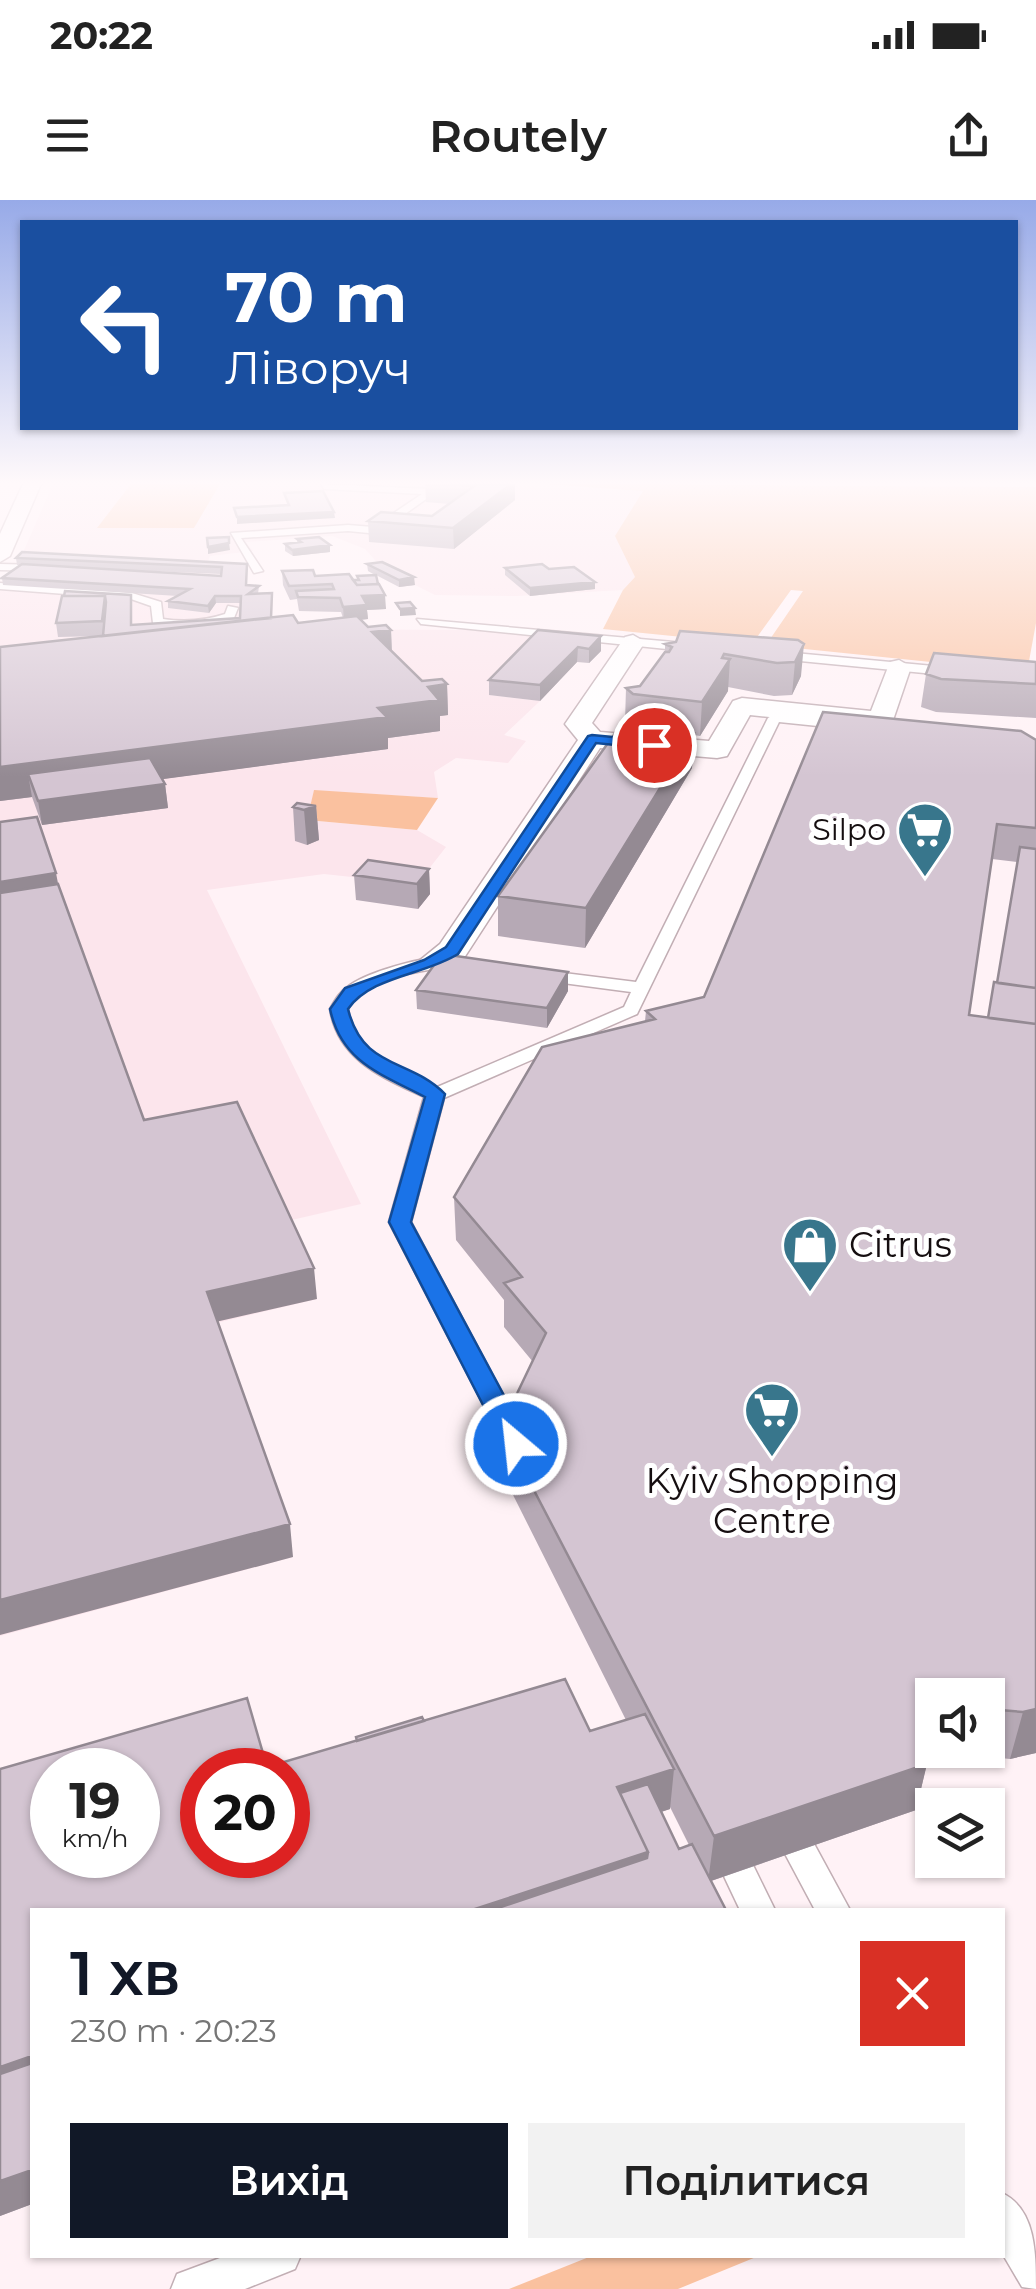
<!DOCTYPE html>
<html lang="uk">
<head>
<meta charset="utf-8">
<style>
  :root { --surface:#fff; --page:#f2f2f2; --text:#222; --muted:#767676; --accent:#111827 }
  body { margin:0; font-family:Montserrat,sans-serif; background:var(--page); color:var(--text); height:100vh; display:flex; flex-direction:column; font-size:38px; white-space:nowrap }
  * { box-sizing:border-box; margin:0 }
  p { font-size:32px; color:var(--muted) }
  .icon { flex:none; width:55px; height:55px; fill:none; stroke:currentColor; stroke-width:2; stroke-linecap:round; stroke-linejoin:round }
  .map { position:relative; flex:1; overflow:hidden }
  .panel { position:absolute; left:30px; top:1708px; width:975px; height:350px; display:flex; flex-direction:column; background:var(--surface); border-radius:0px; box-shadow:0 2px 8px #0004 }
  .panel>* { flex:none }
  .top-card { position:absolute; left:20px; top:20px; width:998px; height:210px; border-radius:0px; box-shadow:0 2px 8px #0004; background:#1a4fa0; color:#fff; overflow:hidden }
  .tools { position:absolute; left:915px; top:1478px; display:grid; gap:20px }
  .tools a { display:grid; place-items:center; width:90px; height:90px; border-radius:0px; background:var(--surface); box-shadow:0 2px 8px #0004; font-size:50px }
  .speed { position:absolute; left:30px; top:1548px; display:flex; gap:20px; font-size:50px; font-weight:700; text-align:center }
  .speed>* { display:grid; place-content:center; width:130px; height:130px; border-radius:50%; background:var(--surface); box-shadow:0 2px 8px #0004; line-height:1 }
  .speed small { font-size:25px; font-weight:400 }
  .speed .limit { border:15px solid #d22; background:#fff; color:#111 }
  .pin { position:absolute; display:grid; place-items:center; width:85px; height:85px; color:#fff; margin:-42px; border:5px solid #fff; border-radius:50%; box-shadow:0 2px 10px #0007 }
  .me { position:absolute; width:110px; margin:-55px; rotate:332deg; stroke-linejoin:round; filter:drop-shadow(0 0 8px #0008) }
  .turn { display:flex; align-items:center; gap:35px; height:210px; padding:0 40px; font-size:45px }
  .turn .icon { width:130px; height:130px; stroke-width:2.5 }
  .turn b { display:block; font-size:70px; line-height:85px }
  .round { display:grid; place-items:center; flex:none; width:105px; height:105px; border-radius:0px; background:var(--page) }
  .overview { display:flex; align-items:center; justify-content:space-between; height:170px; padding:0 40px }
  h1 { font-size:60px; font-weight:600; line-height:75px; color:var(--accent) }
  .action { display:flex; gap:20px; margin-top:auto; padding:20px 40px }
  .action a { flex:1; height:115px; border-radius:0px; background:var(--accent); color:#fff; font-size:40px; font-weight:600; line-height:115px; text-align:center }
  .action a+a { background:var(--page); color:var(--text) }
  .status { display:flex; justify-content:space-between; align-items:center; height:70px; padding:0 50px; background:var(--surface); direction:ltr }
  .status svg { height:28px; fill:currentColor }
  header { display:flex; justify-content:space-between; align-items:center; height:130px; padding:0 40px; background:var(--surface); font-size:45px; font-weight:600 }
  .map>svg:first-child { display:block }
  .built { fill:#fce5ec }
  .green { fill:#fac19f }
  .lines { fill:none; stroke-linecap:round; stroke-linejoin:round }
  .service-casing { stroke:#c2aeb4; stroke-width:3 }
  .minor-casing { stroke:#c2aeb4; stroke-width:3 }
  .service { fill:#fff; fill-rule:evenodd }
  .minor { fill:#fff; fill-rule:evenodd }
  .wall { fill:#b6a9b5; fill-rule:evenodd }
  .shaded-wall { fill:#948a93 }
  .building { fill:#d4c5d2; stroke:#948a93; stroke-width:2.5; fill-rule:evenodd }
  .route { fill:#1a73e8; stroke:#114b97; stroke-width:2.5 }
  .labels { text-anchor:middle; stroke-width:10; stroke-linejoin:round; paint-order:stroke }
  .far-poi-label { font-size:30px; fill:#150e10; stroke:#fff; text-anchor:end }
  .poi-label { font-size:35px; fill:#150e10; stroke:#fff; text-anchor:start }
</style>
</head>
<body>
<div class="status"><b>20:22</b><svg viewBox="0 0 49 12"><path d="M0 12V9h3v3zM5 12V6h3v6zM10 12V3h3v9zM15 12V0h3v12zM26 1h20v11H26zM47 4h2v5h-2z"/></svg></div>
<header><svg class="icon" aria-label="menu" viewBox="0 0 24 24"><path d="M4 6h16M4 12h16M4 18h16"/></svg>Routely<svg class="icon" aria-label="share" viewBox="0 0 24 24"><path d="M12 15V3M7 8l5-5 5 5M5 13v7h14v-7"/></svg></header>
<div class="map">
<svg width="1036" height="2089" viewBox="0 0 1036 2089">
  <rect width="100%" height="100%" fill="#fff2f6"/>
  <!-- built -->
  <path class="built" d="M 53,284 L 439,284 L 643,291 L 616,336 L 635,377 L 623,390 L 517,396 L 435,395 L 383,369 L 365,349 L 332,336 L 246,342 L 253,351 L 210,356 L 206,366 L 247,371 L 246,392 L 250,400 L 273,400 L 271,426 L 278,429 L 467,430 L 544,436 L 490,495 L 540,501 L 504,535 L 526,541 L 508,563 L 456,558 L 434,572 L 438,598 L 314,591 L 307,620 L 417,630 L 446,647 L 417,684 L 324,674 L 207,690 L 361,1004 L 283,1022 L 317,1099 L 212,1124 L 293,1357 L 0,1436 L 0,384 L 20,371 L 21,357 Z"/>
  <!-- green -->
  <path class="green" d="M 131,284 L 220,284 L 194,328 L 97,328 Z
    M 545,284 L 1036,287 L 1036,423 L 1027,472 L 766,445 L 803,391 L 791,390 L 752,444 L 603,429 L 623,390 L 635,377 L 615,336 L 643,291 Z
    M 314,590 L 438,598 L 417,630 L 307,620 Z
    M 594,2055 L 761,2055 L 678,2089 L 509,2089 Z"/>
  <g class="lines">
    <!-- service casing -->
    <g class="service-casing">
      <path id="service" d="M 321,284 L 431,289 L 436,292 L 384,329 L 403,331 L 400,336 L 348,331 L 241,338 L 263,371 L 254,373 L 231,333 L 348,325 L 373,327 L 422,294 L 324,289 Z
        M 0,364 L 44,365 L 49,368 L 44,371 L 0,370 Z
        M 0,383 L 132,393 L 161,402 L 163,419 C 184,422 204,421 225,414 L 228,406 L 238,408 L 234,418 C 207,428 181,430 153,423 L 151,406 L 131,399 L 0,389 Z
        M 417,419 L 696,444 L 702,448 L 696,452 L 421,424 Z
        M 773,451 L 955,468 L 961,472 L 955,476 L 769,458 L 769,452 Z
        M 775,514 L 847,521 L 854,525 L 847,529 L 779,522 L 637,814 L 444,898 L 411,1022 L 529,1244 L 525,1250 L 507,1250 L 389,1022 L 424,897 C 382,877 338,860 330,809 C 335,800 340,791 350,785 C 370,771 432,753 455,758 L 455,766 C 422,771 366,776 348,809 C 356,855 397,870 435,888 L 624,807 L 631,792 L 540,780 L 531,775 L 540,770 L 636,782 L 768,518 Z
        M 800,1635 L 812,1640 L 850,1710 L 815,1710 L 783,1650 L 788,1640 Z
        M 739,1657 L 751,1661 L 775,1710 L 740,1710 L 722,1672 L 727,1661 Z
        M 1002,1993 C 1036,2009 1036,2054 1036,2089 L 1022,2087 L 1002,2053 Z
        M 228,2055 L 301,2055 L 295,2069 L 245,2089 L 171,2089 L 177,2074 Z"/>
    </g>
    <!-- minor casing -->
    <g class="minor-casing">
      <path id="minor" d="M 23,284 L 41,284 L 10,356 L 0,362 L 0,334 Z
        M 633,435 L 645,442 L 592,523 L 600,532 L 709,541 L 733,501 L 742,498 L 871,511 L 890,462 L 899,460 L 911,467 L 891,526 L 881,528 L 750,515 L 727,556 L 717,558 L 600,548 L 464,758 L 436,771 L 424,768 L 419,761 L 440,744 L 578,540 L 565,524 L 625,437 Z"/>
    </g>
    <!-- service -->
    <use href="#service" class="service"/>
    <!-- minor -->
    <use href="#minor" class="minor"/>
  </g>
  <!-- wall -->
  <path class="wall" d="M 425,284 L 515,284 L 515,300 L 454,349 L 369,342 L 368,321 L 432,316 L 449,304 L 426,302 Z
    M 297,339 L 330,345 L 330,352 L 293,356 L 285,351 L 285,344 L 297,342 Z
    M 16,358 L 247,364 L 247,385 L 259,386 L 258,394 L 272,393 L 272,418 L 298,423 L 343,418 L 341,412 L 299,411 L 297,399 L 290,400 L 283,385 L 282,371 L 357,380 L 357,376 L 375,375 L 368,371 L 367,364 L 415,385 L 399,387 L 376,375 L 386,409 L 367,410 L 368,419 L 361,420 L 368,427 L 391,430 L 392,452 L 422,481 L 447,484 L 448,515 L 440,516 L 440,531 L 388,538 L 388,549 L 162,579 L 165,584 L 168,608 L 42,625 L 32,597 L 0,601 L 0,447 L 103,436 L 58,437 L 56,423 L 132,402 L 132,425 L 240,418 L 240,403 L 216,403 L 209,413 L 168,408 L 168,401 L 178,396 L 3,385 L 2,378 L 20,365 L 17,365 ZM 81,368 L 221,374 L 221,376 Z
    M 505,368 L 549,369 L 595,389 L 530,396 L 505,375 Z
    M 601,436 L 601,451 L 589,463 L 577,462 L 540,501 L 489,495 L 489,480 Z
    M 798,440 L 801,476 L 792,495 L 774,496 L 728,487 L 728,491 L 700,536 L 694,535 L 692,568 L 585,748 L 498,736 L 498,696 L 629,526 L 625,522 L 626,488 L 640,486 L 665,452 L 665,444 Z
    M 1036,462 L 1036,518 L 936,512 L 921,507 L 926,474 Z
    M 1036,540 L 1036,1553 L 1010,1559 L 971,1555 L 949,1550 L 988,1550 L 988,1495 L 932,1495 L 932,1546 L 931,1546 L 916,1610 L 711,1681 L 32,1710 L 32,2004 L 0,2016 L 0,1569 L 267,1567 L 356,1541 L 356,1537 L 424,1521 L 590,1531 L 626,1520 L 502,1273 L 501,1227 L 533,1162 L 504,1127 L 504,1100 L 456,1040 L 454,997 L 645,821 L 646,811 L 704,797 ZM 992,659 L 1017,662 L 997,783 L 987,818 L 969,815 ZM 670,1607 L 689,1645 L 679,1649 L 661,1612 L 670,1609 Z
    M 316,606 L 319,640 L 307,645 L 295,641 L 293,607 Z
    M 429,669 L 430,694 L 418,709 L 356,700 L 354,675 Z
    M 568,772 L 568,791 L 547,828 L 417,809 L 416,790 Z"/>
  <!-- shaded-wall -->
  <path class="shaded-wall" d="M 511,284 L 515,284 L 515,300 L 454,349 L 453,328 Z
    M 334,312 L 335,318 L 237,324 L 237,317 Z
    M 229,343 L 230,350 L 208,354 L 208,347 Z
    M 330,345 L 330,352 L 293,356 L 292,350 Z
    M 414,377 L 415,385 L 399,387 L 399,380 Z
    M 595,382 L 595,389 L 530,396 L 530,388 Z
    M 357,392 L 385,395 L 386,409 L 367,410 L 368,419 L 344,421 L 343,407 Z
    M 215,396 L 216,403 L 209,413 L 208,406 Z
    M 415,408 L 416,415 L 400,416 L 400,409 Z
    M 391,430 L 392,458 L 372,432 Z
    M 601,436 L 601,451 L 589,463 L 589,449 Z
    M 804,444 L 801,476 L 792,495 L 795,462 Z
    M 578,447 L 577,462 L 540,501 L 540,485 Z
    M 724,454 L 723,470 L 730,459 L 728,491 L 700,536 L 702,502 Z
    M 447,484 L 448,515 L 440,516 L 440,531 L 388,538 L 388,549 L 36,596 L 28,574 L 32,597 L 0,601 L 0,567 L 378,508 L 428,487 Z
    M 694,533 L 692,568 L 585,748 L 586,708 Z
    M 165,584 L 168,608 L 42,625 L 38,601 Z
    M 316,606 L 319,640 L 307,645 L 304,610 Z
    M 429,669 L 430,694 L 418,709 L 417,684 Z
    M 56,673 L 63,709 L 0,719 L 0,682 Z
    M 568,772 L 568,791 L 547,828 L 547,808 Z
    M 314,1068 L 317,1099 L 211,1123 L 207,1092 Z
    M 290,1324 L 293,1357 L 0,1435 L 0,1400 Z
    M 1036,1509 L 1036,1553 L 1010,1559 L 1023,1512 Z
    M 927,1564 L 916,1610 L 708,1682 L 714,1636 Z
    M 674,1569 L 670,1609 L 630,1622 L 617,1587 Z
    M 648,1652 L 645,1690 L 587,1710 L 472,1710 Z
    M 32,1856 L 32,1898 L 0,1909 L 0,1867 Z
    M 32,1970 L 32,2004 L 0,2016 L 0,1981 Z"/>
  <!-- building -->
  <path class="building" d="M 451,284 L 511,284 L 453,328 L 368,321 L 381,312 L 432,316 L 474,286 Z
    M 323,291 L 334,312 L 237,317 L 234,308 L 289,305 L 284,293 Z
    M 229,337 L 229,343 L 208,347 L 207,338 Z
    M 319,337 L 330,345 L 292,350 L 285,344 L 301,342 L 297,339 Z
    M 22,352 L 247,364 L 246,385 L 259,386 L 248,394 L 272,393 L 271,418 L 103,436 L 106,402 L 105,396 L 64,396 L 65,391 L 131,395 L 131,425 L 240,418 L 241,396 L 215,396 L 208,406 L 168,401 L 190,389 L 2,378 L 22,364 L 221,376 L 222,367 L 16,358 Z
    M 382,362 L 414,377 L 399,380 L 367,364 Z
    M 542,364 L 549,369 L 574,367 L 595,382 L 530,388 L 505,368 Z
    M 313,370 L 315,376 L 349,374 L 357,385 L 379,384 L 385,395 L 362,396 L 367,405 L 343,407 L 340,398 L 298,397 L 296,391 L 334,389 L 332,384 L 289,386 L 282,371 Z
    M 376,375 L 378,384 L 357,385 L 353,380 L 359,380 L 357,376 Z
    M 62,396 L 105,396 L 102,421 L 56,423 Z
    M 410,402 L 415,408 L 400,409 L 396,403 Z
    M 293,415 L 298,423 L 357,416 L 368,427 L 386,425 L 391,430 L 372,432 L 422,481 L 442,479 L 447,484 L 428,487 L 439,500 L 378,508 L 387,517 L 0,567 L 0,447 Z
    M 538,430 L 601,436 L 589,449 L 578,447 L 540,485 L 489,480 Z
    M 680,431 L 798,440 L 804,444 L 795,462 L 777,463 L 724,454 L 722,458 L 730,459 L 702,502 L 633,494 L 626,488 L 640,486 L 665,452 L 669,452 L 672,447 L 665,444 L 676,442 Z
    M 934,453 L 1036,462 L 1036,484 L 941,479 L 926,474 Z
    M 823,512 L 1021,531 L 1036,540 L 1036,628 L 997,624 L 969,815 L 1036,824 L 1036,1509 L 1023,1512 L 988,1509 L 988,1495 L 932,1495 L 932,1539 L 927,1564 L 714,1636 L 501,1227 L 546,1133 L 504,1083 L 522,1077 L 454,997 L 542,847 L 655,819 L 646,811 L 704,797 Z
    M 621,525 L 694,533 L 586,708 L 498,696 Z
    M 150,558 L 165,584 L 38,601 L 28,574 Z
    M 297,603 L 316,606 L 304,610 L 293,607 Z
    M 37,617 L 56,673 L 0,682 L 0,622 Z
    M 1020,647 L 1036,649 L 1036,788 L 997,783 Z
    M 368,660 L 429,669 L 417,684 L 354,675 Z
    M 58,684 L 144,920 L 237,902 L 314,1068 L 207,1092 L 290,1324 L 0,1400 L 0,693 Z
    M 442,754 L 568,772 L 547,808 L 416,790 Z
    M 994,782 L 1036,788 L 1036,824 L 988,818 Z
    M 565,1479 L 590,1531 L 645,1514 L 674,1569 L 617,1587 L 648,1652 L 472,1710 L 32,1710 L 32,1856 L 0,1867 L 0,1569 L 247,1498 L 267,1567 ZM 52,1570 L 138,1570 L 138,1655 L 52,1655 ZM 202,1570 L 288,1570 L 288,1655 L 202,1655 Z
    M 422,1517 L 424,1521 L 357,1541 L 356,1537 Z
    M 648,1584 L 679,1649 L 692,1644 L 726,1710 L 492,1710 L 647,1658 L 648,1652 L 620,1593 Z
    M 32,1863 L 32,1970 L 0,1981 L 0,1874 Z"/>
  <!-- sky -->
  <linearGradient id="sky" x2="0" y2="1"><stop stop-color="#97aae8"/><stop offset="0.49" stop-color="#fff9fb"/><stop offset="1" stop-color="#fff9fb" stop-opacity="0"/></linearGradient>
  <rect width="1036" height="577" fill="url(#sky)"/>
  <!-- route -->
  <path class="route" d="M 592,535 L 654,541 L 661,545 L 654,549 L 596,543 L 458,754 C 425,775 371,776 348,809 C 363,870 410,858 445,894 L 411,1022 L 530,1244 L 526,1251 L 507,1251 L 503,1244 L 389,1022 L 425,897 C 381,874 341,862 330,809 L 345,788 L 424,760 L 446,747 L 588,536 Z"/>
  <!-- icons -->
  <defs>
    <g id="supermarket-pin" transform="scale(2.875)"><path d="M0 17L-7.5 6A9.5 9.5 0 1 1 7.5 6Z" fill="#38768c" stroke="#fff"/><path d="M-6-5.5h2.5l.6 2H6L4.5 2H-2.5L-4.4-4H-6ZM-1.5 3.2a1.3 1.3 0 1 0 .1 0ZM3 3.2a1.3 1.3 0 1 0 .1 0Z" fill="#fff"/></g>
    <g id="shop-pin" transform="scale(2.875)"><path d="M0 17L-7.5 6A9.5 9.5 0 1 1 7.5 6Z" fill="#38768c" stroke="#fff"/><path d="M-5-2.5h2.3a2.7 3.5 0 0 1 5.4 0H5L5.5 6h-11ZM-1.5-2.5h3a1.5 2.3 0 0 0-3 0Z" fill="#fff"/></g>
  </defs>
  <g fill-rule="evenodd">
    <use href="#supermarket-pin" x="925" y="630"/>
    <use href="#shop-pin" x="810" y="1045"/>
    <use href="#supermarket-pin" x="772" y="1210"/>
  </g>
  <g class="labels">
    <!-- far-poi labels -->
    <g class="far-poi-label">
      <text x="886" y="640">Silpo</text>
    </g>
    <!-- poi labels -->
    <g class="poi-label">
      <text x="849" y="1057">Citrus</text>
      <text x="772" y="1293" text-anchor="middle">Kyiv Shopping<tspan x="772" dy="40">Centre</tspan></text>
    </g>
  </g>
</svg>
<div class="tools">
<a><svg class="icon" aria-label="sound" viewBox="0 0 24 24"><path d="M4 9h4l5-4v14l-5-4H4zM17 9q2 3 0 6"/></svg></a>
<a><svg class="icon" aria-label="layers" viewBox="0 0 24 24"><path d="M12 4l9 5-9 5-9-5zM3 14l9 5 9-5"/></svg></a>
</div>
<div class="speed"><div>19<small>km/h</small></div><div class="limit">20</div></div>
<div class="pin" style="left:654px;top:545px;background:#d93025"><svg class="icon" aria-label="arrive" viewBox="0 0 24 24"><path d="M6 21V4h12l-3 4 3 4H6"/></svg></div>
<svg class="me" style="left:516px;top:1244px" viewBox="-20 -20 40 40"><circle r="17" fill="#1a73e8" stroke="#fff" stroke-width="3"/><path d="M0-11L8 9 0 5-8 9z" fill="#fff"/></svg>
<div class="top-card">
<div class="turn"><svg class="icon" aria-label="left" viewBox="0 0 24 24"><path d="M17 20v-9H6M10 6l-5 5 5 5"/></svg><div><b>70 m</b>Ліворуч</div></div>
</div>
<section class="panel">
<div class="overview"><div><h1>1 хв</h1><p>230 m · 20:23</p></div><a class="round" style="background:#d93025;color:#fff"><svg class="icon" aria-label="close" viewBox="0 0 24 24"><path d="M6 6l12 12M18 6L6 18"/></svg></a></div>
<div class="action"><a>Вихід</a><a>Поділитися</a></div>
</section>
</div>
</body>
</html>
